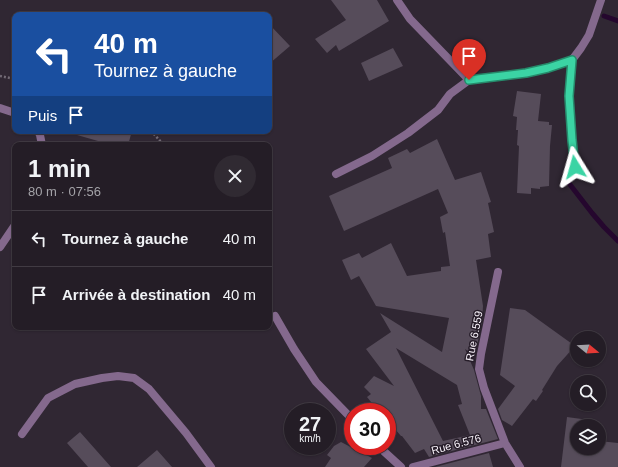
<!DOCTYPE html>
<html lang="fr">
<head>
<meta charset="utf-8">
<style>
  :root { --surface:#241d26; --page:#302a32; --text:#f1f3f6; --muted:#a3a2a7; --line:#413b43 }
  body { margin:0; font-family:Helvetica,sans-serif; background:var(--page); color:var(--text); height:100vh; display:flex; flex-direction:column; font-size:15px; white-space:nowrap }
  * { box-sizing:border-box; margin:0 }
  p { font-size:13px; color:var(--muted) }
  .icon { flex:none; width:22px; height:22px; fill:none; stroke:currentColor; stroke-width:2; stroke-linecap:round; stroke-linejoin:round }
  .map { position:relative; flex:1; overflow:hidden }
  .sheet { position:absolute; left:12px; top:142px; width:260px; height:188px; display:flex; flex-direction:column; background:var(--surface); border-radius:8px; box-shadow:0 1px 3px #0004,0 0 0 1px var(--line) }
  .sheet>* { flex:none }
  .banner { position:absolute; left:12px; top:12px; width:260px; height:122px; border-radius:8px; box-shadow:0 1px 3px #0004,0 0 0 1px var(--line); background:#1a4fa0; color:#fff; overflow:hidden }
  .needle { width:26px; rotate:108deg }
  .controls { position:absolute; left:570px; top:331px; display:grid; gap:8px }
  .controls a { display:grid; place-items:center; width:36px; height:36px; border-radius:50%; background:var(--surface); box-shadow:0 1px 3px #0004,0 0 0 1px var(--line); font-size:20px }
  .speed { position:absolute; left:284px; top:403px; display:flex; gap:8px; font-size:20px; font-weight:700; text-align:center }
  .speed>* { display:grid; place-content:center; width:52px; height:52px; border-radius:50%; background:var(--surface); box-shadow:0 1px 3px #0004,0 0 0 1px var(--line); line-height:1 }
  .speed small { font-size:10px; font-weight:400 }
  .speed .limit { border:6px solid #d22; background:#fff; color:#111 }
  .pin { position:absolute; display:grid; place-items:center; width:34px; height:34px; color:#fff; margin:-41px -17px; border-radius:50% 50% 50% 0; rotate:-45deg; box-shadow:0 0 4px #0007 }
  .pin .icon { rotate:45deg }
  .me { position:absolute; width:44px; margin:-22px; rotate:352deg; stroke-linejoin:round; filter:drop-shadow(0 0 3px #0008) }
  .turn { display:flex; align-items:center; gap:14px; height:84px; padding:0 16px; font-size:18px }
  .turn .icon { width:52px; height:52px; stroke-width:2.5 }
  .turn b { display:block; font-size:28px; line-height:34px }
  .then { display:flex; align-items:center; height:38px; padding:0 16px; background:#0003; gap:8px; font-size:15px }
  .round { display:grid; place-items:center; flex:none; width:42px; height:42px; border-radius:21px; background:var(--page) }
  .overview { display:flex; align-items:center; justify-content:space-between; height:68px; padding:0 16px }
  h1 { font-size:24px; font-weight:700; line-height:30px }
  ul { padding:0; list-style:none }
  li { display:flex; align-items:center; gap:12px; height:56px; padding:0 16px; border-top:1px solid var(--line) }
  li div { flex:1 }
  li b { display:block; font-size:15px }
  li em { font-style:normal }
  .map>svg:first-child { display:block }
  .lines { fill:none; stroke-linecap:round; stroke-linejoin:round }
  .stream { stroke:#25072e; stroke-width:5 }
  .building { fill:#564c5a; fill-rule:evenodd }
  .path { stroke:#726a75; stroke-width:2.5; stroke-dasharray:2 2; stroke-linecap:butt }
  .minor { stroke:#84698d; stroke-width:8 }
  .route-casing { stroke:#268a6b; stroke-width:10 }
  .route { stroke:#3bd4a4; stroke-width:7 }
  .labels { text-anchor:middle; stroke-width:3; stroke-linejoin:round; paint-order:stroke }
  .street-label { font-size:11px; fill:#f7f1f9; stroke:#261d29 }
</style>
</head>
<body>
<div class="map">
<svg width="618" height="467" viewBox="0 0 618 467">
  <rect width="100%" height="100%" fill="#302733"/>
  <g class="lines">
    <!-- stream -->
    <path class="stream" d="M 604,16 L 618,21
      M 568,182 L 592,213 L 604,227 L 618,241"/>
  </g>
  <!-- building -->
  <path class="building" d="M 331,0 L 377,0 L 389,21 L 339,51 L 336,45 L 327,53 L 315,39 L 346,20 Z
    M 269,24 L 290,46 L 269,64 Z
    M 393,48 L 403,66 L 369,81 L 361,63 Z
    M 517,91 L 541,94 L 538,121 L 549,122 L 549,125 L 552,125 L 550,146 L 549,186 L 540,187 L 540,189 L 531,188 L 531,194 L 517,193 L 519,146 L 517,145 L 518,130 L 516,130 L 517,117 L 513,116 Z
    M 78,131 L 132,131 L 128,145 L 112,145 L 77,135 Z
    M 437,139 L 455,180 L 481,172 L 491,202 L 488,203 L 494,232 L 488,234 L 491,257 L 476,260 L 483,306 L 482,321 L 475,356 L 465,349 L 474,370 L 481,396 L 481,409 L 486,409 L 498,439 L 429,457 L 424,449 L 415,453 L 402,436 L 401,436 L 387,420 L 387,412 L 360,412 L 371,402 L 367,397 L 371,394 L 364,387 L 374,376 L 394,386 L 366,349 L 391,332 L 380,313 L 442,352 L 449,318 L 376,306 L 359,276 L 351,280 L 342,260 L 359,253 L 362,258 L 391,243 L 407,276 L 441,271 L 441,267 L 450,266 L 445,232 L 443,233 L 440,217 L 448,213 L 438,189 L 344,231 L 329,196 L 392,168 L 388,158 L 407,149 L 410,153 ZM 396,348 L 457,385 L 462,404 L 458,405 L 470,435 L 443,441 Z
    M 510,308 L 525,310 L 575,346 L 557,366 L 542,390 L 543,391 L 536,401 L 533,399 L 512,426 L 502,420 L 498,409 L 515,386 L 500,375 Z
    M 567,417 L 596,421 L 595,426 L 577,426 L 577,448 L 599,448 L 599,441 L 618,443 L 618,467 L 561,467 Z
    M 80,432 L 111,467 L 88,467 L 67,443 Z
    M 341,442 L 372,458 L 364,467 L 325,467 L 331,458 L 327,455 L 334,446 Z
    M 157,450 L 172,467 L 137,467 Z
    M 489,453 L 493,467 L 435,467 Z"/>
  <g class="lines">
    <!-- path -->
    <path class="path" d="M 0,76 L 15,79
      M 151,131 L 164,145"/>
    <!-- minor -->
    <path class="minor" d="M 397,0 L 410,19 L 469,80
      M 0,108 L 15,113
      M 38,131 L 40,135 L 42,145
      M 575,167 L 572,140 L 569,97 L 572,60 L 581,48 L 589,35 L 601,0
      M 336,174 L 372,156 L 408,133 L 438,110 L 450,94 L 469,80 L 526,73 L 548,68 L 572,60
      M 0,247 L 15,225
      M 498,272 L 481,354 L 479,369 L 484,388 L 505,443 L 520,467
      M 275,316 L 294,349 L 316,382 L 353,420
      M 22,434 L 48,398 L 75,384 L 102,378 L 118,376 L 134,378 L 149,389 L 186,433 L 211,467
      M 378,446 L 401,467
      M 413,467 L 505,443"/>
  </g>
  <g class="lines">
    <!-- route casing -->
    <g class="route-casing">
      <path id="route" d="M 469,80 L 526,73 L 548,68 L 572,60 L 569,96 L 572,140 L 575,167"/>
    </g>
    <!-- route -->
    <use href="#route" class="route"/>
  </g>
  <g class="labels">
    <!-- street labels -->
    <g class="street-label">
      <text transform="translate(474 336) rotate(-79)" y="4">Rue 6.559</text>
      <text transform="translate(456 444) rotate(-15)" y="4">Rue 6.576</text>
    </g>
  </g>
</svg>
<div class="controls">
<a><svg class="needle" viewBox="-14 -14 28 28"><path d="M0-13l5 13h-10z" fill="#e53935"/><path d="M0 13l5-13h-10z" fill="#a3a2a7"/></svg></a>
<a><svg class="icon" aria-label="search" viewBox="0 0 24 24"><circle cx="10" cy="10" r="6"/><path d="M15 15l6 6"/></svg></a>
<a><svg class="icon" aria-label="layers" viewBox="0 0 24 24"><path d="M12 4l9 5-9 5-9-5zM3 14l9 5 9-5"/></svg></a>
</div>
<div class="speed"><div>27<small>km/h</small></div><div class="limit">30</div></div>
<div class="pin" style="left:469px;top:80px;background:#d93025"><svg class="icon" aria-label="arrive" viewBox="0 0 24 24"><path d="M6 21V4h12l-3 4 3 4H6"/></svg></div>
<svg class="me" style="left:575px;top:167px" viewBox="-20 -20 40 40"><path d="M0-17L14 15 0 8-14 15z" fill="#3bd4a4" stroke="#fff" stroke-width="4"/></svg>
<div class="banner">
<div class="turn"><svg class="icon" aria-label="left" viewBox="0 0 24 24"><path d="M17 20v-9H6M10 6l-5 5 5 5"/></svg><div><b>40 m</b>Tournez à gauche</div></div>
<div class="then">Puis<svg class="icon" aria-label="arrive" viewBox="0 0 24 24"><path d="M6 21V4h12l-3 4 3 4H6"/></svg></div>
</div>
<section class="sheet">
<div class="overview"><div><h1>1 min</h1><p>80 m · 07:56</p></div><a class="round"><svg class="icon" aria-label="close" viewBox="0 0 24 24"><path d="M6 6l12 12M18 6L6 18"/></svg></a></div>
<ul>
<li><svg class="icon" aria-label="left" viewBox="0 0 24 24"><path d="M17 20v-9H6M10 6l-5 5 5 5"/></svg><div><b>Tournez à gauche</b></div><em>40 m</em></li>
<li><svg class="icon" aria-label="arrive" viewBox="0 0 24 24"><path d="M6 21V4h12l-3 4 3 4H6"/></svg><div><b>Arrivée à destination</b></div><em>40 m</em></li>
</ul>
</section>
</div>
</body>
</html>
